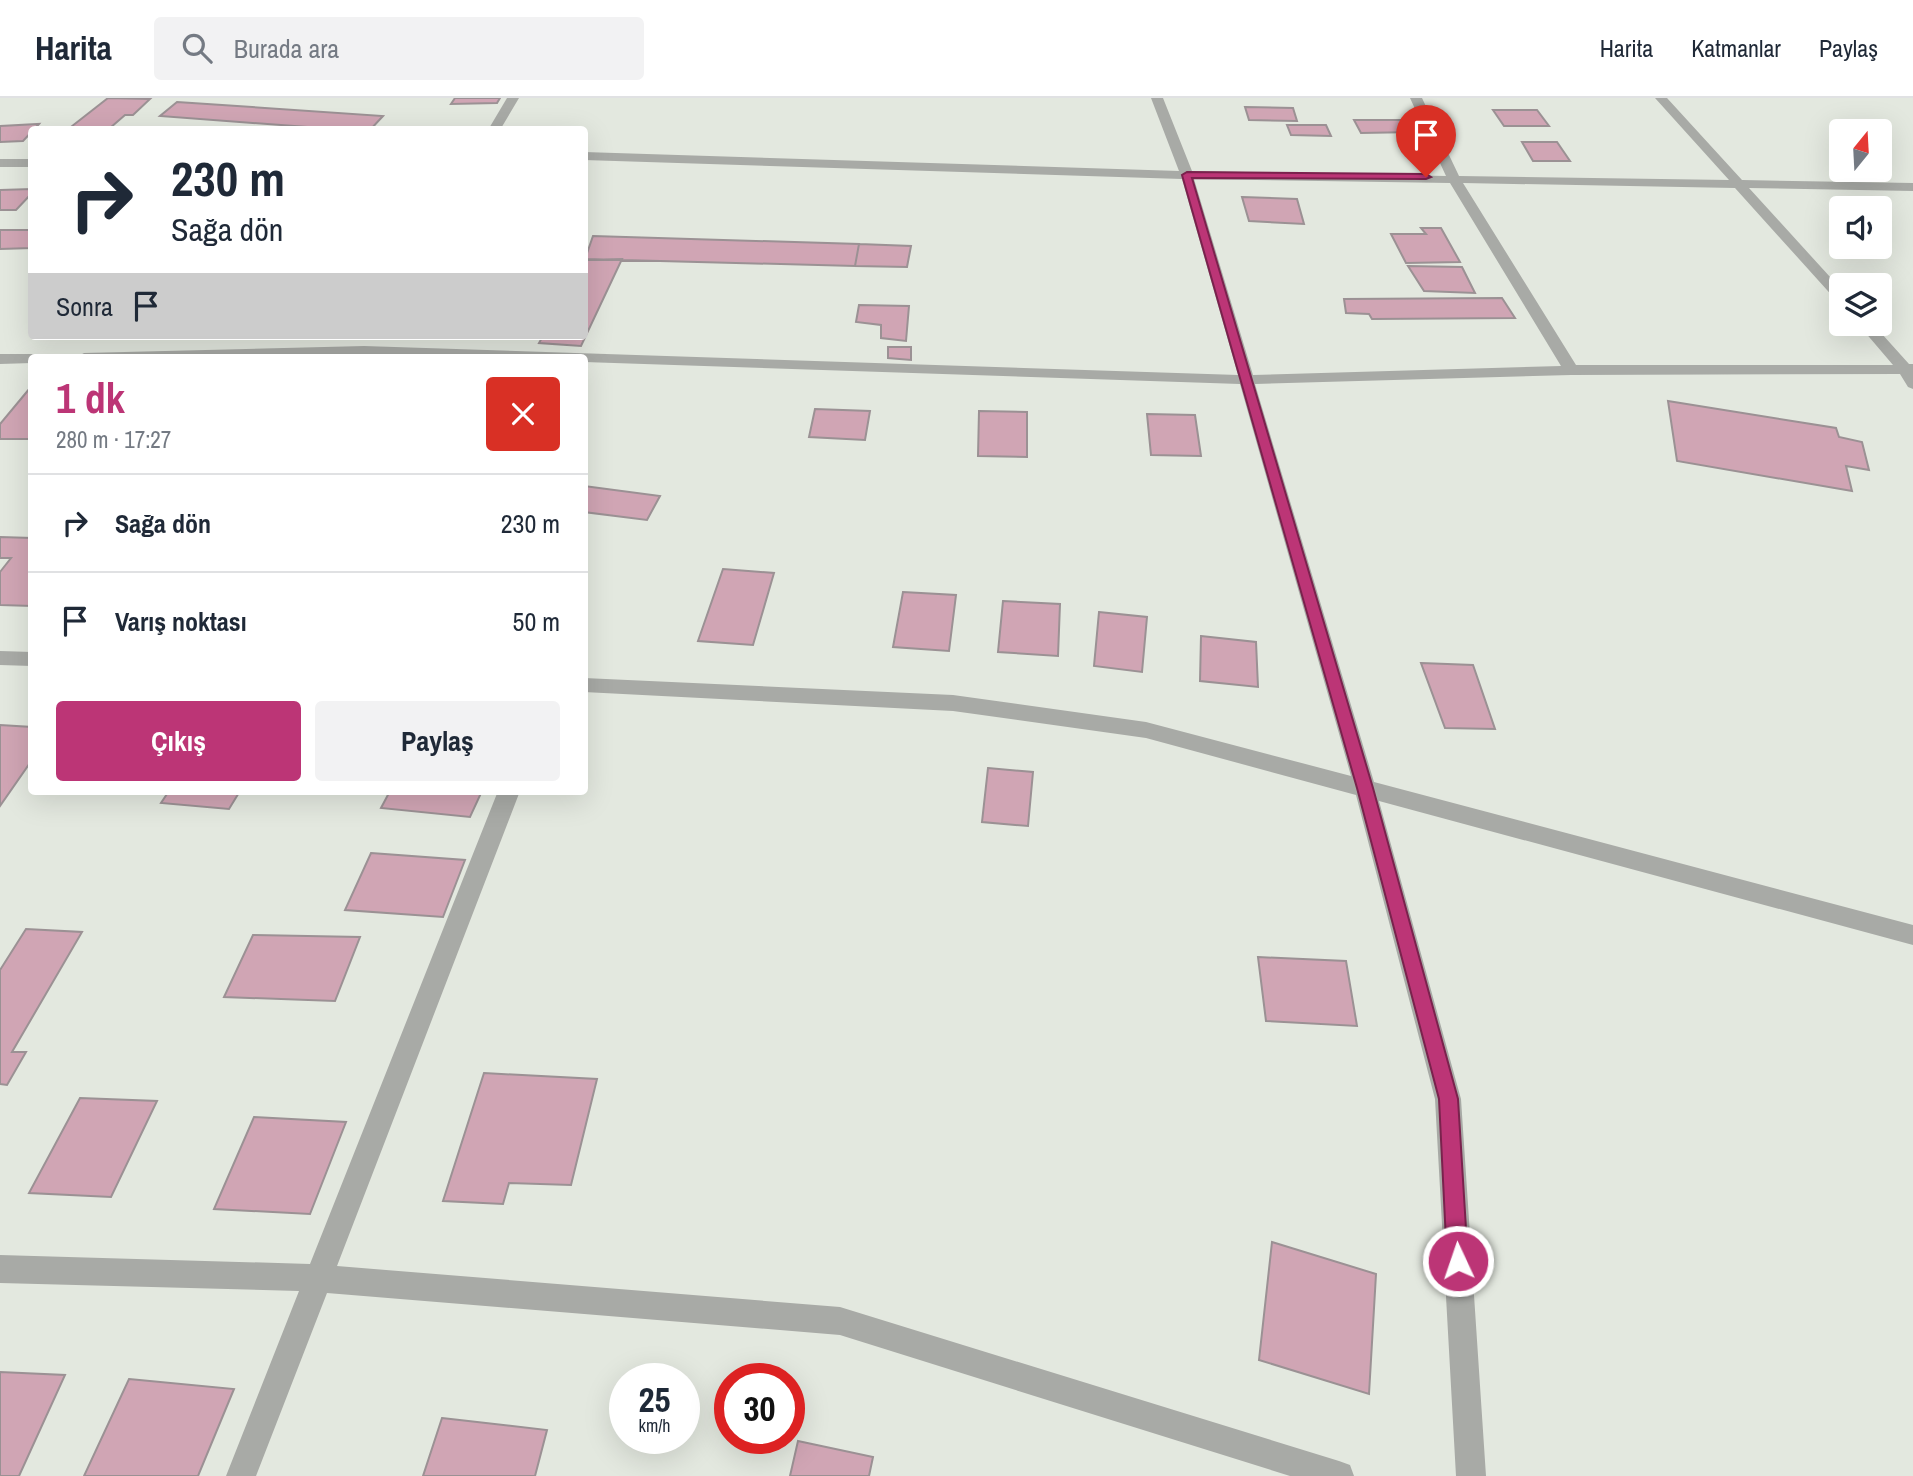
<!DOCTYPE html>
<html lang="tr">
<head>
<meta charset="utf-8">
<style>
  :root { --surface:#fff; --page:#f2f2f3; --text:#1f2937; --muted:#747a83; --line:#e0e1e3; --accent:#bc3576 }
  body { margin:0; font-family:"Archivo Narrow",sans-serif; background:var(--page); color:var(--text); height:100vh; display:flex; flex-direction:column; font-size:26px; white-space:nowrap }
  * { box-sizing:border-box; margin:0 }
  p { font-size:23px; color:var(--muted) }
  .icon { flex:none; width:38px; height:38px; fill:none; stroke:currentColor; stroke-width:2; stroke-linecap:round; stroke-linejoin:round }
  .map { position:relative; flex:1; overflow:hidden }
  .side { position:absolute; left:28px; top:256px; width:560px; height:441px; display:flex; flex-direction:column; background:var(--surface); border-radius:7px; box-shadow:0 7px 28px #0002 }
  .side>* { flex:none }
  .hud { position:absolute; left:28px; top:28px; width:560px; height:214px; border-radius:7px; box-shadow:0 7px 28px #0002; background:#fff; color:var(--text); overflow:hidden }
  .needle { width:46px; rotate:18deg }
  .buttons { position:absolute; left:1829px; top:21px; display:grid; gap:14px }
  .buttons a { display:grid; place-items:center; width:63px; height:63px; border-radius:7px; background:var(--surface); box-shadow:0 7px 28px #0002; font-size:35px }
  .speed { position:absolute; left:609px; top:1265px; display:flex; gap:14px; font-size:35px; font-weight:700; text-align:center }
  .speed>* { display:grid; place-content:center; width:91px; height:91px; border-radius:50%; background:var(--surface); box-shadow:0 7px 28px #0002; line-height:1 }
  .speed small { font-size:18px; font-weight:400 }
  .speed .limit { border:10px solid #d22; background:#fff; color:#111 }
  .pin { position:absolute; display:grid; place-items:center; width:60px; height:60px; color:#fff; margin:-72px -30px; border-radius:50% 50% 50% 0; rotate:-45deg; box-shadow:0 0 7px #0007 }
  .pin .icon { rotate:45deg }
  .me { position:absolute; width:77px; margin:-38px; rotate:357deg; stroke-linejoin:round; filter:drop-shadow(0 0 5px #0008) }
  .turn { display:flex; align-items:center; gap:24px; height:147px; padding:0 28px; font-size:32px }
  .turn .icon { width:91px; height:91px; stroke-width:2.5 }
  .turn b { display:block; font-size:49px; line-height:60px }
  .then { display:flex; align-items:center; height:66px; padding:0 28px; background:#0003; gap:14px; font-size:26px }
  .round { display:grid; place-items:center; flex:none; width:74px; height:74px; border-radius:7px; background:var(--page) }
  .summary { display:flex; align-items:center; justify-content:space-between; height:119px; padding:0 28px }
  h1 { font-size:42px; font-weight:700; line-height:52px; color:var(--accent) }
  .cta { display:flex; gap:14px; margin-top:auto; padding:14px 28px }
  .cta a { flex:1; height:80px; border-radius:7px; background:var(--accent); color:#fff; font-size:28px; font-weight:700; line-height:80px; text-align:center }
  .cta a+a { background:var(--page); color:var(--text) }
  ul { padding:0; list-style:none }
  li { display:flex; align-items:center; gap:21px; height:98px; padding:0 28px; border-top:2px solid var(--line) }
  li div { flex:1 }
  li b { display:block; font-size:26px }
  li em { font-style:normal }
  header { display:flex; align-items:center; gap:42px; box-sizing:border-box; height:98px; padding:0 35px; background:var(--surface); border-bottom:2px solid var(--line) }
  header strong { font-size:33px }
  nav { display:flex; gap:38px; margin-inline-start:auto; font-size:24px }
  .search { width:490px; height:63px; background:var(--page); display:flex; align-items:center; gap:18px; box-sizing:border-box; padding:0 24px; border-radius:7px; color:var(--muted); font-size:26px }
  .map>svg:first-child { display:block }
  .building { fill:#d0a5b4; stroke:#9b9194; stroke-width:2 }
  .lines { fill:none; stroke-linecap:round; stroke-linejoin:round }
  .minor { fill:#a8aaa6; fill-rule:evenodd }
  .route { fill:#bc3576; stroke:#7a224d; stroke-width:2 }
</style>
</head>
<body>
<header>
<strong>Harita</strong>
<div class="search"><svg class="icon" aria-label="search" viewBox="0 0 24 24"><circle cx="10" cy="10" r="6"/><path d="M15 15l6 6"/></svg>Burada ara</div>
<nav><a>Harita</a><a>Katmanlar</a><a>Paylaş</a></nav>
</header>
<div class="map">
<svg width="1913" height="1378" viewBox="0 0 1913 1378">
  <rect width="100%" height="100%" fill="#e3e8df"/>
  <!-- building -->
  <path class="building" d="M 108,0 L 150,1 L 133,17 L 125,17 L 110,30 L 67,32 Z
    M 455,0 L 500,0 L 497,5 L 451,6 Z
    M 177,4 L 383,18 L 370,32 L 348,32 L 160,18 Z
    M 1245,9 L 1293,10 L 1297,23 L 1249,22 Z
    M 1493,12 L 1537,12 L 1549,28 L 1504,28 Z
    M 1354,22 L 1406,22 L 1414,34 L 1361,35 Z
    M 39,26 L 23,43 L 0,44 L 0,28 Z
    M 1287,27 L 1326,27 L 1331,38 L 1291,37 Z
    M 1522,44 L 1557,44 L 1570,63 L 1533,63 Z
    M 32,91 L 32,95 L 16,112 L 0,112 L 0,92 Z
    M 1242,99 L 1297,101 L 1304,126 L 1249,123 Z
    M 1421,130 L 1441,130 L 1460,164 L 1406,165 L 1391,136 L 1426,136 Z
    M 0,132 L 32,132 L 32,150 L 0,151 Z
    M 593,138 L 859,146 L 855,168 L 585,161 Z
    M 859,146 L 911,148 L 907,169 L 855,168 Z
    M 622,161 L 581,248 L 539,245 L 543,238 L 584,238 L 584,162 Z
    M 1408,168 L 1462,169 L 1475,195 L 1424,193 Z
    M 1502,200 L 1515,220 L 1372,221 L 1369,216 L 1346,215 L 1344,201 Z
    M 859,207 L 909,208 L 906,243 L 881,240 L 881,227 L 856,224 Z
    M 888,249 L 911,249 L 911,262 L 888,260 Z
    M 30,290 L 32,341 L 0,341 L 0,326 Z
    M 1668,303 L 1836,330 L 1839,339 L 1862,344 L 1869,372 L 1846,368 L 1852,393 L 1677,363 Z
    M 815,311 L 870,313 L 865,342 L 809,339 Z
    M 979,313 L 1027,314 L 1027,359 L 978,358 Z
    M 1147,316 L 1195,317 L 1201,358 L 1151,357 Z
    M 584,388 L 660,398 L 647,422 L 584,414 Z
    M 0,439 L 32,440 L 32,508 L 0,507 L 0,474 L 11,460 L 0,460 Z
    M 723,471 L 774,475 L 753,547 L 698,543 Z
    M 903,494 L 956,497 L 949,553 L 893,549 Z
    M 1003,503 L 1060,506 L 1058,558 L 998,554 Z
    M 1099,514 L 1147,519 L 1142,574 L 1094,568 Z
    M 1201,538 L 1256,544 L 1258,589 L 1200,583 Z
    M 1421,565 L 1473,567 L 1495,631 L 1445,630 Z
    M 0,627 L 32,629 L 32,662 L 0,708 Z
    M 988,670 L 1033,674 L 1028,728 L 982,724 Z
    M 169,693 L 240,693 L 229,711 L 161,705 Z
    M 390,693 L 482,693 L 470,719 L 381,710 Z
    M 371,755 L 465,762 L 443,819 L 345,812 Z
    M 26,831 L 82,834 L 12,954 L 26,954 L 7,987 L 0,986 L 0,872 Z
    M 253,837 L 360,839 L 335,903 L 224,899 Z
    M 1258,859 L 1346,863 L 1357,928 L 1266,923 Z
    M 484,975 L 597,981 L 571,1087 L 509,1085 L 503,1106 L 443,1103 Z
    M 80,1000 L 157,1003 L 111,1099 L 29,1095 Z
    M 254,1019 L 346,1024 L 310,1116 L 214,1111 Z
    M 1272,1144 L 1376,1176 L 1369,1296 L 1259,1262 Z
    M 0,1274 L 65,1277 L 19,1378 L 0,1378 Z
    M 129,1281 L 234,1291 L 198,1378 L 84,1378 Z
    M 442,1320 L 547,1332 L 535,1378 L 423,1378 Z
    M 798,1343 L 873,1359 L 869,1378 L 790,1378 Z"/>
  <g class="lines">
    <!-- minor -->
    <path class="minor" d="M 507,0 L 519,0 L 500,32 L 488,32 Z
      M 1151,0 L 1163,0 L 1192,73 L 1446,78 L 1410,0 L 1422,0 L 1459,78 L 1729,82 L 1655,0 L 1667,0 L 1742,82 L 1913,85 L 1913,93 L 1749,90 L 1841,191 L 1841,203 L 1836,202 L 1735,90 L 1463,85 L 1576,267 L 1893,267 L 1858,226 L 1873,226 L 1909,266 L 1913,266 L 1913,291 L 1908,289 L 1900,276 L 1571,277 L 1255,286 L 1374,684 L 1913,827 L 1913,847 L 1379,703 L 1461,1001 L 1486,1378 L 1456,1378 L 1435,1001 L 1356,697 L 1146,640 L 953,613 L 584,594 L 584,580 L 953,597 L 1146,624 L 1351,678 L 1240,286 L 584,264 L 584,259 L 364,256 L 77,259 L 84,255 L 364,248 L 1238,277 L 1182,81 L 584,62 L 584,54 L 1179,73 ZM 1194,81 L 1450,85 L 1561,268 L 1253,277 Z
      M 0,61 L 32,61 L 32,69 L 0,69 Z
      M 0,256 L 32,256 L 39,259 L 32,259 L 32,265 L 0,266 Z
      M 0,553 L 32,554 L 32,568 L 0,567 Z
      M 498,693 L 520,693 L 337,1168 L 840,1209 L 1339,1363 L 1350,1367 L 1354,1378 L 1290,1378 L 840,1237 L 327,1195 L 256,1378 L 226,1378 L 299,1193 L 0,1185 L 0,1157 L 310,1166 Z"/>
  </g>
  <!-- route -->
  <path class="route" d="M 1187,74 L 1426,76 L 1431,79 L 1426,81 L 1192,80 L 1373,690 L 1458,1001 L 1468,1163 L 1465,1170 L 1458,1173 L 1451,1170 L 1447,1163 L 1439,1001 L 1357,690 L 1182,77 Z"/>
</svg>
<div class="buttons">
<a><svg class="needle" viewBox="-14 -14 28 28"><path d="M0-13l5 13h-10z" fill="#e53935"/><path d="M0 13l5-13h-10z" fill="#747a83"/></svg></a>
<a><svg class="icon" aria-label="sound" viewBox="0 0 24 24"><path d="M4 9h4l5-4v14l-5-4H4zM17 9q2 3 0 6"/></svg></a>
<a><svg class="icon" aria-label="layers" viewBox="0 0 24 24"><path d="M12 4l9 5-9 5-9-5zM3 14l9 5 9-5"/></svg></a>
</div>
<div class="speed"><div>25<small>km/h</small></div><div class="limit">30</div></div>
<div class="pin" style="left:1426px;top:79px;background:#d93025"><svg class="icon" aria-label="arrive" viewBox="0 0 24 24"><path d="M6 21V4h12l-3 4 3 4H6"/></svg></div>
<svg class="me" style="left:1458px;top:1163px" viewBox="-20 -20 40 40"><circle r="17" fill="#bc3576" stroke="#fff" stroke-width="3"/><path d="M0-11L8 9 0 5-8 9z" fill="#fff"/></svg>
<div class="hud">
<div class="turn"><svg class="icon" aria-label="right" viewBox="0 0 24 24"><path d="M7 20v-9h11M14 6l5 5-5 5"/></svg><div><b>230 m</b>Sağa dön</div></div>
<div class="then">Sonra<svg class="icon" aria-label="arrive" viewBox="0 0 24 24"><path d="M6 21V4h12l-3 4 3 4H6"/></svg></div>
</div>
<section class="side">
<div class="summary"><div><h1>1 dk</h1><p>280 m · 17:27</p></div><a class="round" style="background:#d93025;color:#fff"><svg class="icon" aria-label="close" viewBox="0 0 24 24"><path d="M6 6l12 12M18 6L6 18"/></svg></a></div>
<ul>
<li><svg class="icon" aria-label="right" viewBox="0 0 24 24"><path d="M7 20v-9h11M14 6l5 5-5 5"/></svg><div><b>Sağa dön</b></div><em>230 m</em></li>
<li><svg class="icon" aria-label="arrive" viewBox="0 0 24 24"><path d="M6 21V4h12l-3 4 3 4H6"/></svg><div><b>Varış noktası</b></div><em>50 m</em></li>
</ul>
<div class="cta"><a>Çıkış</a><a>Paylaş</a></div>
</section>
</div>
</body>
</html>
